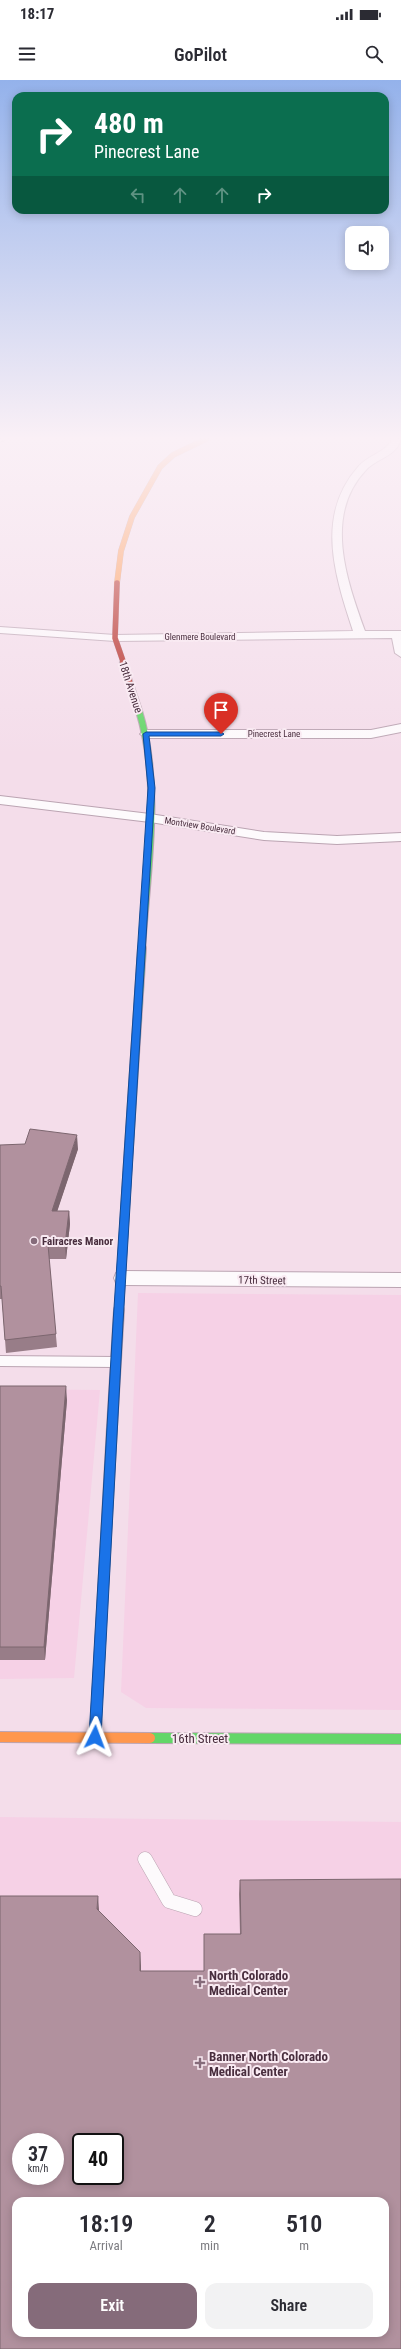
<!DOCTYPE html>
<html lang="en">
<head>
<meta charset="utf-8">
<style>
  :root { --surface:#fff; --page:#f2f2f3; --text:#2b2b33; --muted:#7c7c81; --accent:#856b7a }
  body { margin:0; font-family:"Roboto Condensed",sans-serif; background:var(--page); color:var(--text); height:100vh; display:flex; flex-direction:column; font-size:15px; white-space:nowrap }
  * { box-sizing:border-box; margin:0 }
  p { font-size:13px; color:var(--muted) }
  .icon { flex:none; width:22px; height:22px; fill:none; stroke:currentColor; stroke-width:2; stroke-linecap:round; stroke-linejoin:round }
  .map { position:relative; flex:1; overflow:hidden }
  .side { position:absolute; left:12px; top:2117px; width:377px; height:140px; display:flex; flex-direction:column; background:var(--surface); border-radius:12px; box-shadow:0 2px 10px #0003 }
  .side>* { flex:none }
  .top-card { position:absolute; left:12px; top:12px; width:377px; height:122px; border-radius:12px; box-shadow:0 2px 10px #0003; background:#0b6e4f; color:#fff; overflow:hidden }
  .tools { position:absolute; left:345px; top:146px; display:grid; gap:8px }
  .tools a { display:grid; place-items:center; width:44px; height:44px; border-radius:8px; background:var(--surface); box-shadow:0 2px 10px #0003; font-size:20px }
  .speed { position:absolute; left:12px; top:2053px; display:flex; gap:8px; font-size:20px; font-weight:700; text-align:center }
  .speed>* { display:grid; place-content:center; width:52px; height:52px; border-radius:50%; background:var(--surface); box-shadow:0 2px 10px #0003; line-height:1 }
  .speed small { font-size:10px; font-weight:400 }
  .speed .limit { border:2px solid #111; border-radius:6px; background:#fff; color:#111 }
  .pin { position:absolute; display:grid; place-items:center; width:34px; height:34px; color:#fff; margin:-41px -17px; border-radius:50% 50% 50% 0; rotate:-45deg; box-shadow:0 0 4px #0007 }
  .pin .icon { rotate:45deg }
  .me { position:absolute; width:44px; margin:-22px; rotate:3deg; stroke-linejoin:round; filter:drop-shadow(0 0 3px #0008) }
  .turn { display:flex; align-items:center; gap:14px; height:84px; padding:0 16px; font-size:18px }
  .turn .icon { width:52px; height:52px; stroke-width:2.5 }
  .turn b { display:block; font-size:28px; line-height:34px }
  .lanes { display:flex; align-items:center; height:38px; padding:0 16px; background:#0003; justify-content:center; gap:20px; direction:ltr }
  .lanes .off { opacity:.35 }
  .eta { display:flex; justify-content:space-evenly; align-items:center; height:68px; text-align:center }
  .eta b { font-size:24px; font-weight:600; line-height:28px }
  .button { display:flex; gap:8px; margin-top:auto; padding:8px 16px }
  .button a { flex:1; height:46px; border-radius:12px; background:var(--accent); color:#fff; font-size:16px; font-weight:600; line-height:46px; text-align:center }
  .button a+a { background:var(--page); color:var(--text) }
  .status { display:flex; justify-content:space-between; align-items:center; height:28px; padding:0 20px; background:var(--surface); direction:ltr }
  .status svg { height:11px; fill:currentColor }
  header { display:flex; justify-content:space-between; align-items:center; height:52px; padding:0 16px; background:var(--surface); font-size:18px; font-weight:600 }
  .map>svg:first-child { display:block }
  .built { fill:#f6d1e6; fill-rule:evenodd }
  .lines { fill:none; stroke-linecap:round; stroke-linejoin:round }
  .lane-far1-casing { stroke:#bba4b2; stroke-width:12 }
  .lane-casing { stroke:#bba4b2; stroke-width:15 }
  .street-casing { stroke:#bba4b2; stroke-width:2 }
  .fast-far2-casing { stroke:#bba4b2; stroke-width:8 }
  .fast-far1-casing { stroke:#bba4b2; stroke-width:10 }
  .fast-casing { stroke:#bba4b2; stroke-width:12 }
  .slow-far2-casing { stroke:#bba4b2; stroke-width:6 }
  .slow-far1-casing { stroke:#bba4b2; stroke-width:10 }
  .slow-casing { stroke:#bba4b2; stroke-width:12 }
  .jam-far1-casing { stroke:#bba4b2; stroke-width:6 }
  .jam-casing { stroke:#bba4b2; stroke-width:8 }
  .lane-far1 { stroke:#fdfafc; stroke-width:10 }
  .lane { stroke:#fdfafc; stroke-width:14 }
  .street { fill:#fdfafc; fill-rule:evenodd }
  .fast-far2 { stroke:#63d668; stroke-width:6 }
  .fast-far1 { stroke:#63d668; stroke-width:8 }
  .fast { stroke:#63d668; stroke-width:10 }
  .slow-far2 { stroke:#ff974d; stroke-width:5.5 }
  .slow-far1 { stroke:#ff974d; stroke-width:8 }
  .slow { stroke:#ff974d; stroke-width:10 }
  .jam-far1 { stroke:#b3261e; stroke-width:5.5 }
  .jam { stroke:#b3261e; stroke-width:6 }
  .wall { fill:#987d88 }
  .shaded-wall { fill:#7c666f }
  .building { fill:#b1919e; stroke:#7c666f; fill-rule:evenodd }
  .route { fill:#1a73e8; stroke:#114b97 }
  .poi-dot { fill:#856b7a; stroke:#f9eaf2; stroke-width:1.5 }
  .labels { text-anchor:middle; stroke-width:4; stroke-linejoin:round; paint-order:stroke }
  .far-street-label { font-size:9px; fill:#492e3e; stroke:#f9eaf2 }
  .street-label { font-size:11px; fill:#492e3e; stroke:#f9eaf2 }
  .poi-label { font-size:11px; font-weight:bold; fill:#492e3e; stroke:#f9eaf2; text-anchor:start }
  .near-street-label { font-size:13px; fill:#492e3e; stroke:#f9eaf2 }
  .near-poi-label { font-size:13px; font-weight:bold; fill:#492e3e; stroke:#f9eaf2; text-anchor:start }
</style>
</head>
<body>
<div class="status"><b>18:17</b><svg viewBox="0 0 49 12"><path d="M0 12V9h3v3zM5 12V6h3v6zM10 12V3h3v9zM15 12V0h3v12zM26 1h20v11H26zM47 4h2v5h-2z"/></svg></div>
<header><svg class="icon" aria-label="menu" viewBox="0 0 24 24"><path d="M4 6h16M4 12h16M4 18h16"/></svg>GoPilot<svg class="icon" aria-label="search" viewBox="0 0 24 24"><circle cx="10" cy="10" r="6"/><path d="M15 15l6 6"/></svg></header>
<div class="map">
<svg width="401" height="2269" viewBox="0 0 401 2269">
  <rect width="100%" height="100%" fill="#f4ddea"/>
  <!-- built -->
  <path class="built" d="M 138,1213 L 401,1215 L 401,1630 L 146,1628 L 121,1612 Z
    M 0,1309 L 100,1310 L 74,1598 L 0,1599 Z
    M 0,1737 L 401,1742 L 401,2269 L 0,2269 ZM 21,2062 L 55,2062 L 55,2096 L 21,2096 ZM 81,2062 L 115,2062 L 115,2096 L 81,2096 ZM 16,2121 L 385,2121 L 385,2253 L 16,2253 Z"/>
  <g class="lines">
    <!-- lane-far1 casing -->
    <g class="lane-far1-casing">
      <path id="lane-far1" d="M 0,1281 L 115,1282"/>
    </g>
    <!-- lane casing -->
    <g class="lane-casing">
      <path id="lane" d="M 145,1779 L 169,1821 L 195,1829"/>
    </g>
    <!-- street casing -->
    <g class="street-casing">
      <path id="street" d="M 0,359 L 6,359 L 0,362 Z
        M 393,359 L 401,359 C 396,377 377,378 366,390 C 323,435 347,501 365,551 L 401,551 L 401,577 L 395,573 L 392,558 L 115,561 L 0,553 L 0,547 L 115,555 L 353,551 C 335,496 315,436 358,387 C 369,374 382,375 393,359 Z
        M 401,644 L 401,652 L 371,658 L 146,658 L 140,654 L 146,650 L 371,650 Z
        M 0,716 L 150,734 L 264,752 L 337,756 L 401,753 L 401,761 L 337,764 L 264,760 L 150,742 L 0,724 Z
        M 123,1191 L 401,1193 L 401,1207 L 123,1205 L 116,1203 L 114,1198 L 116,1193 Z"/>
    </g>
    <!-- fast-far2 casing -->
    <g class="fast-far2-casing">
      <path id="fast-far2" d="M 139,631 C 162,705 147,792 142,869"/>
    </g>
    <!-- fast-far1 casing -->
    <g class="fast-far1-casing">
      <path id="fast-far1" d="M 127,1097 L 142,868"/>
    </g>
    <!-- fast casing -->
    <g class="fast-casing">
      <path id="fast" d="M 95,1657 L 112,1347
        M 150,1658 L 401,1659"/>
    </g>
    <!-- slow-far2 casing -->
    <g class="slow-far2-casing">
      <path id="slow-far2" d="M 117,503 L 121,471 L 132,437 L 160,387 L 173,375 L 206,359"/>
    </g>
    <!-- slow-far1 casing -->
    <g class="slow-far1-casing">
      <path id="slow-far1" d="M 119,1231 L 127,1097"/>
    </g>
    <!-- slow casing -->
    <g class="slow-casing">
      <path id="slow" d="M 112,1347 L 119,1230
        M 0,1657 L 150,1658"/>
    </g>
    <!-- jam-far1 casing -->
    <g class="jam-far1-casing">
      <path id="jam-far1" d="M 117,503 L 115,558 L 124,584"/>
    </g>
    <!-- jam casing -->
    <g class="jam-casing">
      <path id="jam" d="M 123,583 L 139,631"/>
    </g>
    <!-- lane-far1 -->
    <use href="#lane-far1" class="lane-far1"/>
    <!-- lane -->
    <use href="#lane" class="lane"/>
    <!-- street -->
    <use href="#street" class="street"/>
    <!-- fast-far2 -->
    <use href="#fast-far2" class="fast-far2"/>
    <!-- fast-far1 -->
    <use href="#fast-far1" class="fast-far1"/>
    <!-- fast -->
    <use href="#fast" class="fast"/>
    <!-- slow-far2 -->
    <use href="#slow-far2" class="slow-far2"/>
    <!-- slow-far1 -->
    <use href="#slow-far1" class="slow-far1"/>
    <!-- slow -->
    <use href="#slow" class="slow"/>
    <!-- jam-far1 -->
    <use href="#jam-far1" class="jam-far1"/>
    <!-- jam -->
    <use href="#jam" class="jam"/>
  </g>
  <!-- wall -->
  <path class="wall" d="M 0,1065 L 78,1069 L 57,1131 L 69,1131 L 70,1144 L 66,1179 L 49,1179 L 57,1267 L 6,1273 L 2,1219 L 0,1219 Z
    M 0,1306 L 67,1320 L 45,1580 L 0,1580 Z
    M 240,1800 L 401,2269 L 99,1831 L 141,1886 L 141,1891 L 204,1891 L 240,1854 L 239,1814 Z"/>
  <!-- shaded-wall -->
  <path class="shaded-wall" d="M 77,1055 L 78,1069 L 53,1144 L 52,1131 Z
    M 69,1131 L 70,1144 L 66,1179 L 65,1165 Z
    M 66,1306 L 67,1320 L 45,1580 L 44,1567 Z
    M 98,1816 L 99,1830 L 98,1843 L 97,1829 Z
    M 140,1872 L 141,1886 L 141,1905 L 140,1891 Z"/>
  <!-- building -->
  <path class="building" d="M 30,1049 L 77,1055 L 52,1131 L 69,1131 L 65,1165 L 48,1165 L 56,1254 L 5,1260 L 1,1206 L 0,1206 L 0,1065 L 25,1064 Z
    M 0,1306 L 66,1306 L 44,1567 L 0,1567 Z
    M 401,1799 L 401,2269 L 0,2269 L 0,1816 L 98,1816 L 97,1829 L 140,1872 L 140,1891 L 204,1891 L 204,1854 L 241,1854 L 240,1800 ZM 21,2062 L 55,2062 L 55,2096 L 21,2096 ZM 81,2062 L 115,2062 L 115,2096 L 81,2096 ZM 16,2121 L 385,2121 L 385,2253 L 16,2253 Z"/>
  <!-- sky -->
  <linearGradient id="sky" x2="0" y2="1"><stop stop-color="#94b2eb"/><stop offset="0.53" stop-color="#faf0f6"/><stop offset="1" stop-color="#faf0f6" stop-opacity="0"/></linearGradient>
  <rect width="401" height="676" fill="url(#sky)"/>
  <!-- route -->
  <path class="route" d="M 146,652 L 221,652 L 224,654 L 221,656 L 149,656 L 155,708 L 123,1243 L 101,1657 L 99,1661 L 95,1663 L 91,1661 L 89,1657 L 113,1243 L 148,708 L 143,654 Z"/>
  <!-- markers -->
  <g class="poi-dot">
    <circle cx="34" cy="1161" r="4"/>
    <path d="M198 1896h4v4h4v4h-4v4h-4v-4h-4v-4h4z"/>
    <path d="M198 1977h4v4h4v4h-4v4h-4v-4h-4v-4h4z"/>
  </g>
  <g class="labels">
    <!-- far-street labels -->
    <g class="far-street-label">
      <text x="200" y="560">Glenmere Boulevard</text>
      <text x="274" y="657">Pinecrest Lane</text>
      <text transform="translate(200 746) rotate(9)" y="3">Montview Boulevard</text>
    </g>
    <!-- street labels -->
    <g class="street-label">
      <text transform="translate(131 607) rotate(72)" y="4">18th Avenue</text>
      <text transform="translate(262 1200) rotate(1)" y="4">17th Street</text>
    </g>
    <!-- poi labels -->
    <g class="poi-label">
      <text x="42" y="1165">Fairacres Manor</text>
    </g>
    <!-- near-street labels -->
    <g class="near-street-label">
      <text x="200" y="1663">16th Street</text>
    </g>
    <!-- near-poi labels -->
    <g class="near-poi-label">
      <text x="209" y="1900">North Colorado<tspan x="209" dy="15">Medical Center</tspan></text>
      <text x="209" y="1981">Banner North Colorado<tspan x="209" dy="15">Medical Center</tspan></text>
    </g>
  </g>
</svg>
<div class="tools">
<a><svg class="icon" aria-label="sound" viewBox="0 0 24 24"><path d="M4 9h4l5-4v14l-5-4H4zM17 9q2 3 0 6"/></svg></a>
</div>
<div class="speed"><div>37<small>km/h</small></div><div class="limit">40</div></div>
<div class="pin" style="left:221px;top:654px;background:#d93025"><svg class="icon" aria-label="arrive" viewBox="0 0 24 24"><path d="M6 21V4h12l-3 4 3 4H6"/></svg></div>
<svg class="me" style="left:95px;top:1657px" viewBox="-20 -20 40 40"><path d="M0-17L14 15 0 8-14 15z" fill="#1a73e8" stroke="#fff" stroke-width="4"/></svg>
<div class="top-card">
<div class="turn"><svg class="icon" aria-label="right" viewBox="0 0 24 24"><path d="M7 20v-9h11M14 6l5 5-5 5"/></svg><div><b>480 m</b>Pinecrest Lane</div></div>
<div class="lanes"><svg class="icon off" aria-label="left" viewBox="0 0 24 24"><path d="M17 20v-9H6M10 6l-5 5 5 5"/></svg><svg class="icon off" aria-label="ahead" viewBox="0 0 24 24"><path d="M12 20V5M6 11l6-6 6 6"/></svg><svg class="icon off" aria-label="ahead" viewBox="0 0 24 24"><path d="M12 20V5M6 11l6-6 6 6"/></svg><svg class="icon" aria-label="right" viewBox="0 0 24 24"><path d="M7 20v-9h11M14 6l5 5-5 5"/></svg></div>
</div>
<section class="side">
<div class="eta">
<div><b>18:19</b><p>Arrival</p></div>
<div><b>2</b><p>min</p></div>
<div><b>510</b><p>m</p></div>
</div>
<div class="button"><a>Exit</a><a>Share</a></div>
</section>
</div>
</body>
</html>
